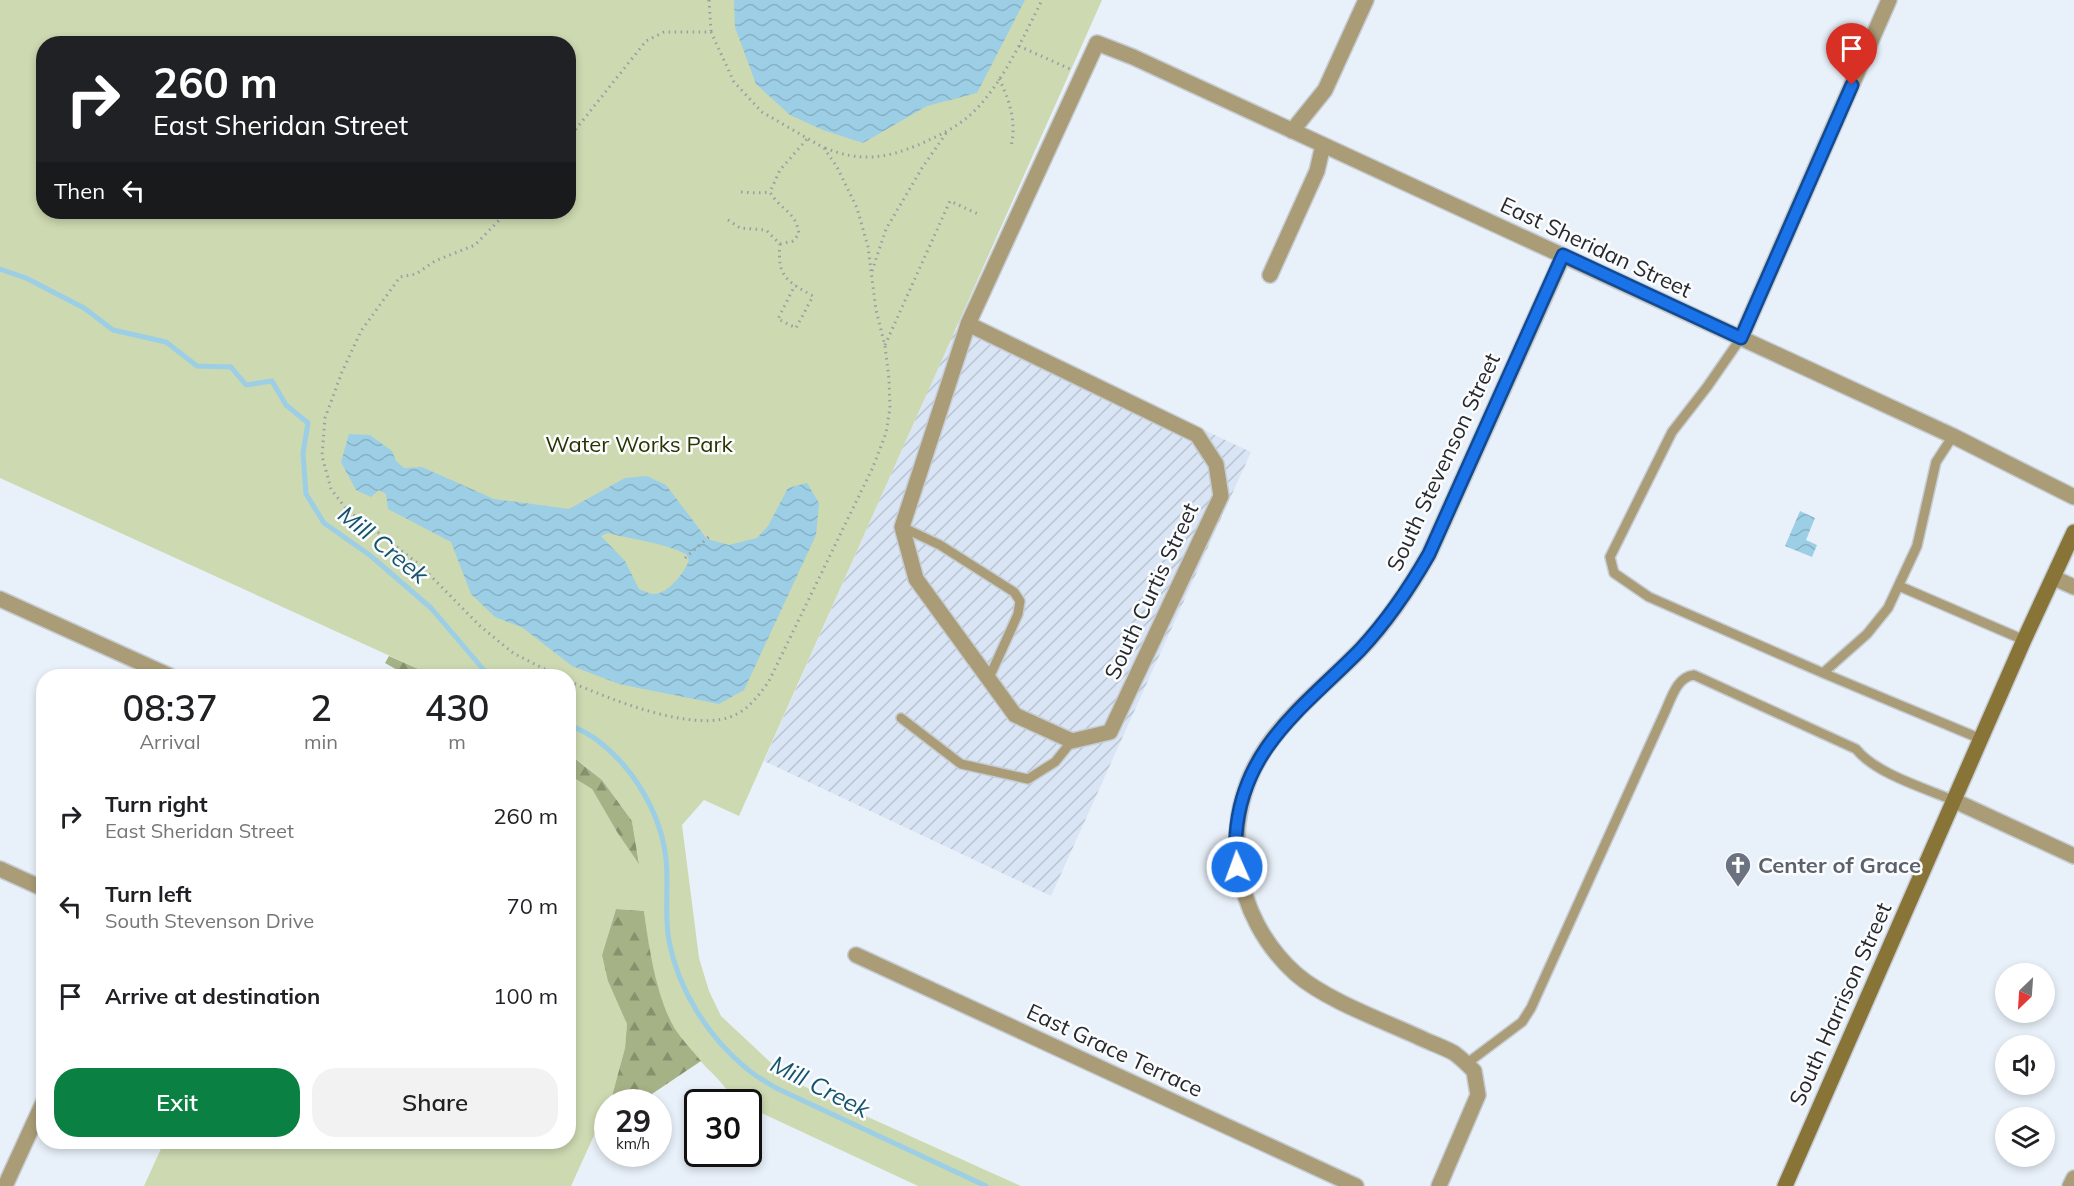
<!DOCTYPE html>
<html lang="en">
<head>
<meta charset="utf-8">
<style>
  :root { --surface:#fff; --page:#f2f2f2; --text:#202124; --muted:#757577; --accent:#0b8043 }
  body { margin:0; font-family:Mulish,sans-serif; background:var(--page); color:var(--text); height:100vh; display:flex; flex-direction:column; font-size:22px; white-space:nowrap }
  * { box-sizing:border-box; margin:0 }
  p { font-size:20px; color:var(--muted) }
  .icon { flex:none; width:33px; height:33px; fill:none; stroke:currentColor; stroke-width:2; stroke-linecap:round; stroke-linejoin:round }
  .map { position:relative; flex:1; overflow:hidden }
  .side { position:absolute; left:36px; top:669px; width:540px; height:480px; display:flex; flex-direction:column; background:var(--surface); border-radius:24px; box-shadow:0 3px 9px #0003 }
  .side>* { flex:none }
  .hud { position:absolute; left:36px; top:36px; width:540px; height:183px; border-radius:24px; box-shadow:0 3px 9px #0003; background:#202124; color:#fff; overflow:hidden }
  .needle { width:39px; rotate:205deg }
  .fabs { position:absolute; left:1995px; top:963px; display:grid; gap:12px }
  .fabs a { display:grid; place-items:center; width:60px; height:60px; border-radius:50%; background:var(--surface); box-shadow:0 3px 9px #0003; font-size:30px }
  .speed { position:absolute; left:594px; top:1089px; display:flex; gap:12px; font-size:30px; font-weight:700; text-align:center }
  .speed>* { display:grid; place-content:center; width:78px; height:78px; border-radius:50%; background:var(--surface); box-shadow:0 3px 9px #0003; line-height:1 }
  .speed small { font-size:15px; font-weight:400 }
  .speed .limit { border:3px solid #111; border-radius:9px; background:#fff; color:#111 }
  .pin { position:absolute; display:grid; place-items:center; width:51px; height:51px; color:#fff; margin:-62px -26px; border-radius:50% 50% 50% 0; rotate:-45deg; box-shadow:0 0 6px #0007 }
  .pin .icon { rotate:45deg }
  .me { position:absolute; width:66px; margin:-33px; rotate:358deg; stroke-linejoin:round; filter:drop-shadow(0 0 4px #0008) }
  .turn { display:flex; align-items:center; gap:21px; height:126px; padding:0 18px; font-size:27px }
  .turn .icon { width:78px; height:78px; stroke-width:2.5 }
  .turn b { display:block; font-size:42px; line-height:51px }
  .then { display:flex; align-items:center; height:57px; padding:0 18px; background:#0003; gap:12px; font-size:22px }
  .eta { display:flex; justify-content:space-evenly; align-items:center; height:102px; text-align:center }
  .eta b { font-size:36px; font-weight:600; line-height:42px }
  .primary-button { display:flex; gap:12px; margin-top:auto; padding:12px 18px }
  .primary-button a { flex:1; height:69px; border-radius:24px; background:var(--accent); color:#fff; font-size:24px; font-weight:600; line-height:69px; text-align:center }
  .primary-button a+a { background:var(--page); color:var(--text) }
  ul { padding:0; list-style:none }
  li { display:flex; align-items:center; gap:18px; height:90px; padding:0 18px }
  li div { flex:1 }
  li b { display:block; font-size:22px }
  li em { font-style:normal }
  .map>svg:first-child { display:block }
  .industrial { fill:url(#industrial-furrows) }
  .green { fill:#cdd9b1; fill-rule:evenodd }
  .forest { fill:url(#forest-firs) }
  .water { fill:url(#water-waves); fill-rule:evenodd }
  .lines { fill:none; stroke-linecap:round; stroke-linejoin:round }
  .stream { stroke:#9ccee5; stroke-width:5 }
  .lane-casing { stroke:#c5ccd4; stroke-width:12 }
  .street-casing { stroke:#c5ccd4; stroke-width:18 }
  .secondary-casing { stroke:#c5ccd4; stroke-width:18 }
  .path { stroke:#989ea5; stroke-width:3; stroke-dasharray:1.5 4.5; stroke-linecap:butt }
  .lane { stroke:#aa9c76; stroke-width:9 }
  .street { stroke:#aa9c76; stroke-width:15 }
  .secondary { stroke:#897438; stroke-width:15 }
  .route-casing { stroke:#114b97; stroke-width:15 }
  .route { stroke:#1a73e8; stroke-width:10 }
  .labels { text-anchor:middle; stroke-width:5; stroke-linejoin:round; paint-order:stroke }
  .street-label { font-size:22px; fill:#26282c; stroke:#fbfcfe }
  .park-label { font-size:22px; fill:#293400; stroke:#fbfcfe }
  .worship-label { font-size:22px; font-weight:bold; fill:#5b616d; stroke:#fbfcfe; text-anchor:start }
  .water-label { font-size:24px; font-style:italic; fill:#15546d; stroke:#fbfcfe }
</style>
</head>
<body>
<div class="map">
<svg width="2074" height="1186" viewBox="0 0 2074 1186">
  <defs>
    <pattern id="industrial-furrows" width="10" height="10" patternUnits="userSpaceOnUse" patternTransform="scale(1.5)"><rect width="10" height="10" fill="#d9e5f4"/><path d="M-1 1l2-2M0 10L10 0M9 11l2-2" fill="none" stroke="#bac4d1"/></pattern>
    <pattern id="forest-firs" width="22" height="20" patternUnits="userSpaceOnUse" patternTransform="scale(1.5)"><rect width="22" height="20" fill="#a5b286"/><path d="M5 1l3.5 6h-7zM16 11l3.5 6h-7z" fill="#86916e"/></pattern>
    <pattern id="water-waves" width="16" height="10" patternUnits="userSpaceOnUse" patternTransform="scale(1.5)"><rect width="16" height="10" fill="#9ccee5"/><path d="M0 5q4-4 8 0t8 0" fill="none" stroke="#86b1c5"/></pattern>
  </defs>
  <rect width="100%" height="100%" fill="#e8f0f9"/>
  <!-- industrial -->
  <path class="industrial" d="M 955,330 L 994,332 L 1251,452 L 1051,896 L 764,761 Z"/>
  <!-- green -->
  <path class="green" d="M 0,0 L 1102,0 L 739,816 L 704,800 L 682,825 L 699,958 L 709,991 L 721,1016 L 785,1076 L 828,1099 L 1021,1186 L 918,1186 L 757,1111 L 749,1106 L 748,1102 C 735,1102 725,1087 717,1078 C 702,1063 685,1046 674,1028 C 655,995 649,949 644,911 L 616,909 L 602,955 L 627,1024 L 625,1048 L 612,1096 L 571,1186 L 144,1186 L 164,1142 L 568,1142 L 569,775 L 592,789 L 617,832 L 639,862 L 632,821 L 602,780 L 569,753 L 568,676 L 434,676 L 0,478 ZM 44,44 L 568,44 L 568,212 L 44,212 Z"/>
  <!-- forest -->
  <path class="forest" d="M 389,656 L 434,676 L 408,676 L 385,663 Z
    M 568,753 L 602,780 L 632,821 L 639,864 L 617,832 L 592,789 L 569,775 Z
    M 616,909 L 644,911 C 649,947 656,997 675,1029 C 682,1040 693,1051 701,1061 L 640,1102 L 631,1102 L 612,1096 L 625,1048 L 627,1024 L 608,981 L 602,955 Z"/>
  <!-- water -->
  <path class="water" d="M 734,0 L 1025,0 L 977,93 L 927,106 L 863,143 L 823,130 L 790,115 L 756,84 L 735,27 Z
    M 349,434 L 370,435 L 392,451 L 396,461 L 404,468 L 422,467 L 494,499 L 569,509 L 625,478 L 647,476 L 666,485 L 707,539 L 729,545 L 757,538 L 768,526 L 788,488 L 807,483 L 819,503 L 816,535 L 744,690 L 719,704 L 619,684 L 572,666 L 523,628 L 495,617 L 471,594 L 451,542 L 388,509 L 386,494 L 379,490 L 371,497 L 356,490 L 341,462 ZM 608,533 C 634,540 662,542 686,554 L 689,560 C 685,572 668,594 654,594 C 650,594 644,591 639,589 L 625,561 L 601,536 Z
    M 1800,511 L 1815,518 L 1806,540 L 1817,545 L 1812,557 L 1785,546 Z"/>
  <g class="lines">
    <!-- stream -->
    <path class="stream" d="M 0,269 L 26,278 L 84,308 L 113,330 L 166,342 L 197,366 L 231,367 L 246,385 L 272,381 L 286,405 L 308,423 L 303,453 L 306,494 L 324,523 L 371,556 L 431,608 L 489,676
      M 568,724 C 578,729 588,733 597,740 C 633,767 661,813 666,859 C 669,886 664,914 669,941 C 678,989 708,1037 746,1068 C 755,1076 766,1082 776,1088 L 986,1186"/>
    <!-- lane casing -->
    <g class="lane-casing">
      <path id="lane" d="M 1741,338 L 1707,387 L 1672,432 L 1610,557 L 1614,573 L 1649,597 L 1823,673 L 1981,739
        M 902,527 L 940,545 L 1014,592 L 1020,601 L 1018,614 L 989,678
        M 1899,586 L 2024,640
        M 1823,673 L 1867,634 L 1888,608 L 1917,546 L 1936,462 L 1953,436
        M 901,718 L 961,764 L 1028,779 L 1055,762 L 1072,741
        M 1466,1064 L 1522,1022 L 1531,1008 L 1664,714 C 1671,700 1676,677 1694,675 L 1856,749 C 1876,774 1925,788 1955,801"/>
    </g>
    <!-- street casing -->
    <g class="street-casing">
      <path id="street" d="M 1292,131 L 1325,90 L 1366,0
        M 1270,275 L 1317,171 L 1323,145
        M 968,324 L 902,527 L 916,579 L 1015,715 L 1072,741 L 1110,732 L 1221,496 L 1216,464 L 1197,435 L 968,324 L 1097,43 L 1133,57 L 1953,436 L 2074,497
        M 1741,338 L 1889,0
        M 2054,578 L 2074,587
        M 0,599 L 170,676
        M 1955,801 L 2074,856
        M 0,869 L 44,889
        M 856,955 L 1356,1186
        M 5,1186 L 44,1101
        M 1439,1186 L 1478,1095 L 1474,1071 C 1468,1065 1461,1058 1454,1053 C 1445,1048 1434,1044 1425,1040 C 1387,1022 1327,1001 1296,974 C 1232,917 1217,819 1266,748 C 1291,711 1329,682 1360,650 C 1388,621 1409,589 1429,554 L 1563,256
        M 2070,1186 L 2074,1178"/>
    </g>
    <!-- secondary casing -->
    <g class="secondary-casing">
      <path id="secondary" d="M 1785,1186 L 2024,640 L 2074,532"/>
    </g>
    <!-- path -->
    <path class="path" d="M 709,0 L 711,31
      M 1019,46 L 1070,69
      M 999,79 C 1009,98 1017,123 1011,146
      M 568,139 L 646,41 L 664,32 L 711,32 L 734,82 L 762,112 L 824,148 L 837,167 L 857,208 L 868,247 L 876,310 L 885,346 L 889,379 L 890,408 L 886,433 L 873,467 L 769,681 C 760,694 750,707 737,714 C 697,736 608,698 568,681
      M 825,148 C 860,162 884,159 918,145 C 936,137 954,129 969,116 C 1000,89 1024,36 1042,0
      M 741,192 L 757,193 L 770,192
      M 507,212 L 475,245 L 435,261 L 416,274 L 400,277 L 361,331 L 342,372 L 325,418 L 322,456 L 331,489 L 348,511 L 379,533 L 421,566 L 480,626 L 513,653 L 558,676
      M 728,220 L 740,228 L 766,230 L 780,244 C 777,276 786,281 813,296 L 796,328 L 778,319 L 795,285
      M 780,244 L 793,241 L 799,234 C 796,211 780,210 770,192 L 780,170 L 807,139
      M 872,271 L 886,229 L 922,168 L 947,132
      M 885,345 L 950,201 L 980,215
      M 685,558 L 711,535"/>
    <!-- lane -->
    <use href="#lane" class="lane"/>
    <!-- street -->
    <use href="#street" class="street"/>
    <!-- secondary -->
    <use href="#secondary" class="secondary"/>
  </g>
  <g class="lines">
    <!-- route casing -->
    <g class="route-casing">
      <path id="route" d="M 1237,867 C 1237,856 1235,845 1236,835 C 1242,748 1304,707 1360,650 C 1387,621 1409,589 1429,554 L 1563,255 L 1741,338 L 1852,85"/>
    </g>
    <!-- route -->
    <use href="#route" class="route"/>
  </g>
  <!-- icons -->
  <defs>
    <g id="church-pin" transform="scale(1.35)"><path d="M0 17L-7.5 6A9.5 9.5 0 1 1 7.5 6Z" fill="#6b7280" stroke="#fbfcfe"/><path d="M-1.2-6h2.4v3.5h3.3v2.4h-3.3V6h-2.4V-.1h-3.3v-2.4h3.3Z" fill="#fff"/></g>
  </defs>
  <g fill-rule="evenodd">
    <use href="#church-pin" x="1738" y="865"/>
  </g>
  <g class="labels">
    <!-- street labels -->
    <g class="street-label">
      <text transform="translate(1596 247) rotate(25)" y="8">East Sheridan Street</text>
      <text transform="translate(1443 462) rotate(-65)" y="8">South Stevenson Street</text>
      <text transform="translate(1151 591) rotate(-65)" y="8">South Curtis Street</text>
      <text transform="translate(1840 1004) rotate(-66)" y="8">South Harrison Street</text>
      <text transform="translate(1115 1050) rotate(25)" y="8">East Grace Terrace</text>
    </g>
    <!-- park labels -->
    <g class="park-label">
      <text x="639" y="452">Water Works Park</text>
    </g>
    <!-- worship labels -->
    <g class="worship-label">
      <text x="1758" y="873">Center of Grace</text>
    </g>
    <!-- water labels -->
    <g class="water-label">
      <text transform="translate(383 545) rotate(39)" y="8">Mill Creek</text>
      <text transform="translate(820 1087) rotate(27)" y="8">Mill Creek</text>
    </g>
  </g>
</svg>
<div class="fabs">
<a><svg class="needle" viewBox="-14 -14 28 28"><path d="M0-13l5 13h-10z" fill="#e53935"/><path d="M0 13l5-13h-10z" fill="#757577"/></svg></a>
<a><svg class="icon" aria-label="sound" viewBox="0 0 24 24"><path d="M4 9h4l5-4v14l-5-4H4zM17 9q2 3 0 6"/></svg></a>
<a><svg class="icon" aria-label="layers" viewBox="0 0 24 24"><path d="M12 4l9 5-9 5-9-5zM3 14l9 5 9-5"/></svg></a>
</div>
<div class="speed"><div>29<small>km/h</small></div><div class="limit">30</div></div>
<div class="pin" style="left:1852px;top:85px;background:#d93025"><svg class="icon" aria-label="arrive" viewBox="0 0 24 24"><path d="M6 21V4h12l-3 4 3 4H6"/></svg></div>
<svg class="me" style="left:1237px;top:867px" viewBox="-20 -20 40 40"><circle r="17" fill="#1a73e8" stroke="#fff" stroke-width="3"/><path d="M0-11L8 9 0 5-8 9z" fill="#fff"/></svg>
<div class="hud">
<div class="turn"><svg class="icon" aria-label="right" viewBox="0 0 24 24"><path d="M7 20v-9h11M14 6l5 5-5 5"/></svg><div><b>260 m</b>East Sheridan Street</div></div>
<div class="then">Then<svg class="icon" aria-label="left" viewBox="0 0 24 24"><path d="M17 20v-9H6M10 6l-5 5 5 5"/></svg></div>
</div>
<section class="side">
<div class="eta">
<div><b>08:37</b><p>Arrival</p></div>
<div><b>2</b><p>min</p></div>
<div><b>430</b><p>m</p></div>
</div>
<ul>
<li><svg class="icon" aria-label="right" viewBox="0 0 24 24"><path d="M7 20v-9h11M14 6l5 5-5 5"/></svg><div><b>Turn right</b><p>East Sheridan Street</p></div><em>260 m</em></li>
<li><svg class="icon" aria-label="left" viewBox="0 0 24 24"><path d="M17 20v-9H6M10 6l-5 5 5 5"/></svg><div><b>Turn left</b><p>South Stevenson Drive</p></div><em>70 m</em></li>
<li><svg class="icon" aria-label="arrive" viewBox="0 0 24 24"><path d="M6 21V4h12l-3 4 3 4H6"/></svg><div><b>Arrive at destination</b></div><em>100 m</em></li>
</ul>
<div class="primary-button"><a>Exit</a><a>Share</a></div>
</section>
</div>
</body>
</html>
